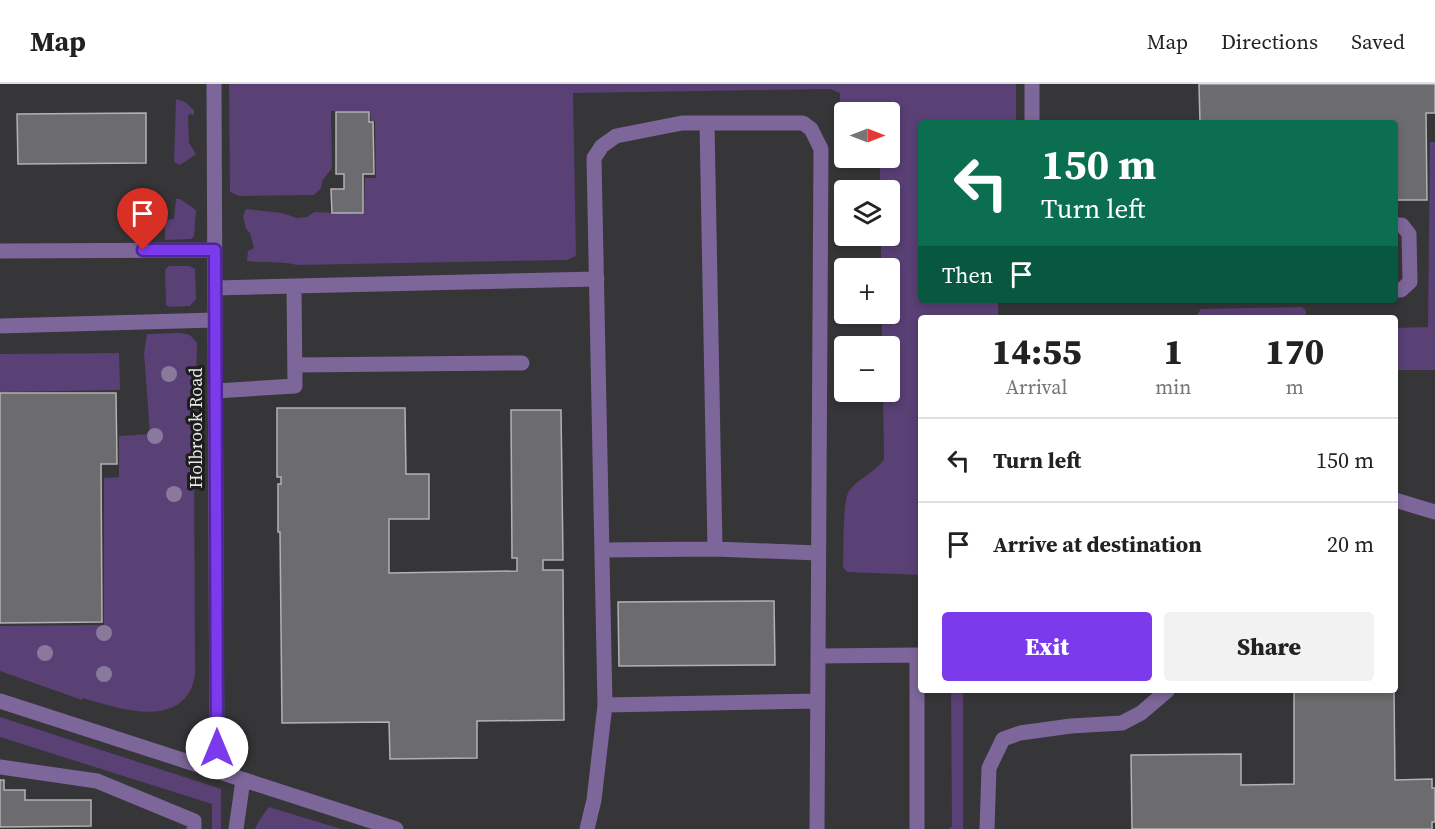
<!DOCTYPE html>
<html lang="en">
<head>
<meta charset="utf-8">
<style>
  :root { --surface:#fff; --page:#f2f2f2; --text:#222; --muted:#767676; --line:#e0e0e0; --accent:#7c3aed }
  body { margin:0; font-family:"Source Serif 4",serif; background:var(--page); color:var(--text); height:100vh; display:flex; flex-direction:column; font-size:22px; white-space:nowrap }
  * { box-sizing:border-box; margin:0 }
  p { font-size:20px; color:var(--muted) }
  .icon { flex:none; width:33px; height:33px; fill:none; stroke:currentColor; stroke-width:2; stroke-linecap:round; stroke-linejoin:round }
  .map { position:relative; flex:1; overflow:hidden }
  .panel { position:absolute; left:918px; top:231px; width:480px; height:378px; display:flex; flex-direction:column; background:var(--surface); border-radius:6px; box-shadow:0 3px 9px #0003 }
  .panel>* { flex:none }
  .banner { position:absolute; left:918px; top:36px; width:480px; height:183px; border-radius:6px; box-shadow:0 3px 9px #0003; background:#0b6e4f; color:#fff; overflow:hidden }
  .needle { width:39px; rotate:90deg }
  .controls { position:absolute; left:834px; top:18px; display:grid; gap:12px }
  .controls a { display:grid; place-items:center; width:66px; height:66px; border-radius:6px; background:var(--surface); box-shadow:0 3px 9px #0003; font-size:30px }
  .pin { position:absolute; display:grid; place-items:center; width:51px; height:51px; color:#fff; margin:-62px -26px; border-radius:50% 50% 50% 0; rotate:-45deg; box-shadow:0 0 6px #0007 }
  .pin .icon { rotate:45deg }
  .me { position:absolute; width:66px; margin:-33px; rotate:0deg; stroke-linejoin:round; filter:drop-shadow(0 0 4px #0008) }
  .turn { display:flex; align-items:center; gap:21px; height:126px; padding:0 24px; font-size:27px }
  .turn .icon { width:78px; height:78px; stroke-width:2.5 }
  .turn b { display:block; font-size:42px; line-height:51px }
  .then { display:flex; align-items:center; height:57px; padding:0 24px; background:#0003; gap:12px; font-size:22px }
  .eta { display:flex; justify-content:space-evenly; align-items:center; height:102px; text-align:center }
  .eta b { font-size:36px; font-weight:800; line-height:42px }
  .cta { display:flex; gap:12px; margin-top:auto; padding:12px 24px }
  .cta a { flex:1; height:69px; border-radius:6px; background:var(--accent); color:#fff; font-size:24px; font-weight:800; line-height:69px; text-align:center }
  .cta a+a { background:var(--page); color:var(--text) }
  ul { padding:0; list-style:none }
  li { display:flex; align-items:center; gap:18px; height:84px; padding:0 24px; border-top:2px solid var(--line) }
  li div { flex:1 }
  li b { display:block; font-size:22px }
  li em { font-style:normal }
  header { display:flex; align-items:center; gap:36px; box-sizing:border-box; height:84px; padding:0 30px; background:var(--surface); border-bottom:2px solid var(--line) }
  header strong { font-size:28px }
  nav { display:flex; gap:33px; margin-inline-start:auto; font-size:21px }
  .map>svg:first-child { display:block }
  .green { fill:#594075 }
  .building { fill:#6c6b6e; stroke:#b2b1b5; stroke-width:1.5 }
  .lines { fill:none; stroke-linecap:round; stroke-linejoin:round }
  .minor { stroke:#7d669a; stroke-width:15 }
  .tree { fill:#88799d }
  .route-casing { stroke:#51269a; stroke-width:15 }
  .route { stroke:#7c3aed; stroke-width:10 }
  .labels { text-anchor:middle; stroke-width:6; stroke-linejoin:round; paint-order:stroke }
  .street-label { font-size:18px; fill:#e8e8ea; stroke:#1d1d1e }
</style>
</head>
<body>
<header>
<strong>Map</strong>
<nav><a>Map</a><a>Directions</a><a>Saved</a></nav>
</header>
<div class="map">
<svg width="1435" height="745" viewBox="0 0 1435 745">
  <rect width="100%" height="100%" fill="#363538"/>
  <!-- green -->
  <path class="green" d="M 229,0 L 1016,0 L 1016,39 L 921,39 L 921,216 L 998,216 L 998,234 L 921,234 L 921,491 L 847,488 L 843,483 C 844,468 842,418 849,407 C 857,395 875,389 884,375 L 883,308 L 890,308 L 890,262 L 882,262 L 882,230 L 890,230 L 890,184 L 881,184 L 881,152 L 890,152 L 890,106 L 880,106 L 880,74 L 890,74 L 890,28 L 844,28 L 844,64 L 840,54 L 840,9 L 830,5 L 573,9 L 576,172 L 567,176 L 297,181 C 284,177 262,179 247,177 L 248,167 L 254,164 L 250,149 L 246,145 L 243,132 L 246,125 L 282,129 L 297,134 L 307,133 L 314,128 L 364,130 L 365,94 L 376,94 L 375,37 L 371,37 L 370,27 L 331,27 L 332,84 L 322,97 L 321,104 L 314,111 L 239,112 L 230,108 Z
    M 176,15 L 185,18 L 194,26 L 194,31 L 190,30 L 188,32 L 189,59 L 196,70 L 180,81 L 174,78 Z
    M 1430,58 L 1435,58 L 1435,286 L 1395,286 L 1395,244 L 1428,243 Z
    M 176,115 L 180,115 L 196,126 L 194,152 L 191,155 L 165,156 L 165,136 L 174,135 Z
    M 169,182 L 189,182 L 195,185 L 196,215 L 190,222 L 169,223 L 166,221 L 165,186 Z
    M 1302,223 L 1306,227 L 1306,234 L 1197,234 L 1198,229 L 1201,225 Z
    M 181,249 L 190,251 L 197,259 L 194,378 L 195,573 C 195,583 196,595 191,605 C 172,644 114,623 83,614 L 82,616 L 0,587 L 0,542 L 104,541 L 104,394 L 119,393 L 119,352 L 150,350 L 144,269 L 147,250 Z
    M 119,269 L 120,306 L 0,308 L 0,270 Z
    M 951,606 L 963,606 L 963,745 L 949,745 L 952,742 Z
    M 0,633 L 221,705 L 221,745 L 212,745 L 212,720 L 0,653 Z
    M 269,723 L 341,745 L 255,745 L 260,735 Z"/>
  <!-- building -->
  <path class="building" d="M 1199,0 L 1435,0 L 1435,29 L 1426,29 L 1427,116 L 1395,116 L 1395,39 L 1200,39 Z
    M 336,28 L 369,28 L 369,38 L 373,38 L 374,90 L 363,90 L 363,129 L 332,129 L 331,105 L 344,105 L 344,90 L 336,90 Z
    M 146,29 L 146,79 L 18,80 L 17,30 Z
    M 0,309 L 116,309 L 117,380 L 101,380 L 102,538 L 0,539 Z
    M 277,324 L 405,324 L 406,390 L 429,390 L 429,435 L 389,435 L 389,489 L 517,487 L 517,474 L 512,474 L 511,326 L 561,326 L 563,476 L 543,476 L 543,486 L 563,486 L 564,636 L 477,637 L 477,674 L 390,675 L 389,638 L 282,639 L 280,448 L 278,448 L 278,400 L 281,400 L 281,393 L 277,393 Z
    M 774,517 L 775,581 L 619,582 L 618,518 Z
    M 1294,606 L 1394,606 L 1395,696 L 1432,695 L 1432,704 L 1435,704 L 1435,738 L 1432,738 L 1432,745 L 1132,745 L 1131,671 L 1241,670 L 1241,701 L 1294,700 Z
    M 0,696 L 4,696 L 4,706 L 25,706 L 25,716 L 91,716 L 91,742 L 0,743 Z"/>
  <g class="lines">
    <!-- minor -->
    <path class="minor" d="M 214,0 L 217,688
      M 1032,0 L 1032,39
      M 1395,141 L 1402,141 L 1409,150 L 1410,198 L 1401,206 L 1395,206
      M 0,167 L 215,166
      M 294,202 L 597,195
      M 215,204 L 294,202 L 295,302 L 216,307
      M 0,242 L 215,236
      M 295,281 L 522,279
      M 1395,416 L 1435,428
      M 715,465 L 818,469
      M 602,466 L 715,465 L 707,39
      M 818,572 L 917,571 L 917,745
      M 0,617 L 396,745
      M 605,621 L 817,617
      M 0,683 L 97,697 L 194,737 L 194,745
      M 236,745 L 243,696
      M 587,745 L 594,716 L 605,621 L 594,74 L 602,62 L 616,52 L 682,39 L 803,39 L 811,45 L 821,65 L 817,745
      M 987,745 L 989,684 L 1003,655 L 1020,649 L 1071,642 L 1122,639 L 1141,629 L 1168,606"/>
  </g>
  <!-- trees -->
  <g class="tree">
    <circle cx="169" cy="290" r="8"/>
    <circle cx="155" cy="352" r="8"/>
    <circle cx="174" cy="410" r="8"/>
    <circle cx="104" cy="549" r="8"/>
    <circle cx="45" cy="569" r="8"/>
    <circle cx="104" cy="590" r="8"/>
  </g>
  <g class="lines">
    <!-- route casing -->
    <g class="route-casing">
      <path id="route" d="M 143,166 L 215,166 L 217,664"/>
    </g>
    <!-- route -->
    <use href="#route" class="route"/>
  </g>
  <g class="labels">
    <!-- street labels -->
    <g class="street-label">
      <text transform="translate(196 344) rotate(-90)" y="6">Holbrook Road</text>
    </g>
  </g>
</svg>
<div class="controls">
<a><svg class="needle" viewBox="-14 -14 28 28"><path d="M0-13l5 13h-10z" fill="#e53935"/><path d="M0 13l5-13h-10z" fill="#767676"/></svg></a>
<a><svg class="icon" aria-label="layers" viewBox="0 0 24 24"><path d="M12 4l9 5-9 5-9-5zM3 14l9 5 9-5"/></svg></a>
<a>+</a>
<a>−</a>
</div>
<div class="pin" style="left:143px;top:166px;background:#d93025"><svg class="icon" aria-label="arrive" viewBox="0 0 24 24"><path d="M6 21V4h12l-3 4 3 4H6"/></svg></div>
<svg class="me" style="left:217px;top:664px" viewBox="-20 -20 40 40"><circle r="19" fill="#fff"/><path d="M0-13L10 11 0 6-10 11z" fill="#7c3aed"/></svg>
<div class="banner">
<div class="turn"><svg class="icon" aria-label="left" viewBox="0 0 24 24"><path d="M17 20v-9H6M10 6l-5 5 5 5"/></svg><div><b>150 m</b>Turn left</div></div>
<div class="then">Then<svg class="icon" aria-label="arrive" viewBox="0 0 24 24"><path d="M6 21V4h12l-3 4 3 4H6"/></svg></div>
</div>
<section class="panel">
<div class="eta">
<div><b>14:55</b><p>Arrival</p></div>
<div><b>1</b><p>min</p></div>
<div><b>170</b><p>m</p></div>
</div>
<ul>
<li><svg class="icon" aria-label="left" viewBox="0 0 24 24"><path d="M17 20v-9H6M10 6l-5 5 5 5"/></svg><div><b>Turn left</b></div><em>150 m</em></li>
<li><svg class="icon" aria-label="arrive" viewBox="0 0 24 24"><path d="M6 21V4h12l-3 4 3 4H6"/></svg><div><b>Arrive at destination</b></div><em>20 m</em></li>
</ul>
<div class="cta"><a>Exit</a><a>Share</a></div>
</section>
</div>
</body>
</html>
